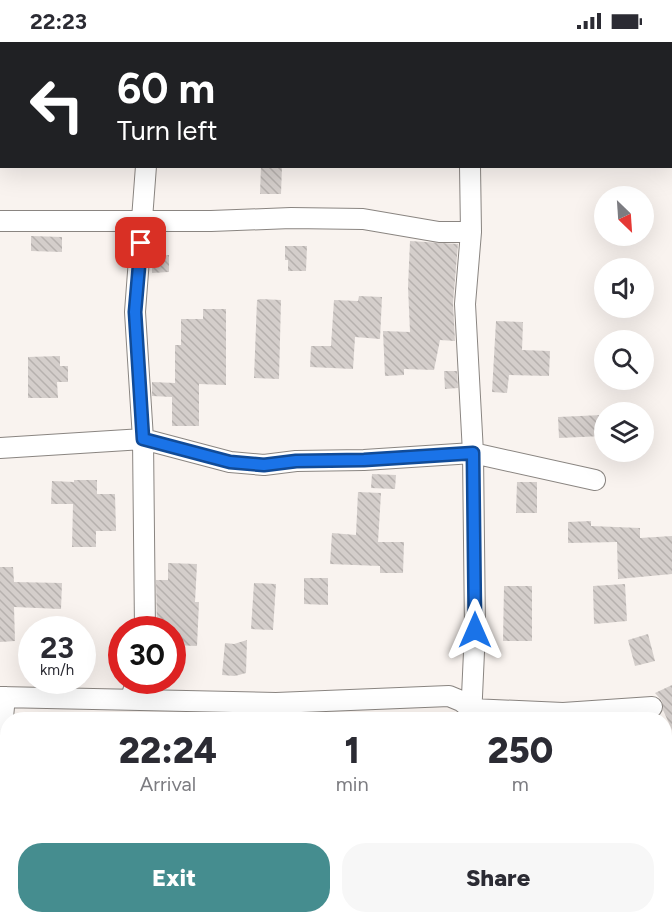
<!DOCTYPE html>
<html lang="en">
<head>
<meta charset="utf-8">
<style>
  :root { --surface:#fff; --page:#f7f7f7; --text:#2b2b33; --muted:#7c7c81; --accent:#458d8f }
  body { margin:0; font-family:Figtree,sans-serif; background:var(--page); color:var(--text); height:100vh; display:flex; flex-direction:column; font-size:22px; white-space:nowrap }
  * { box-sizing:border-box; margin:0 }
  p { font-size:20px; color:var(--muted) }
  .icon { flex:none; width:33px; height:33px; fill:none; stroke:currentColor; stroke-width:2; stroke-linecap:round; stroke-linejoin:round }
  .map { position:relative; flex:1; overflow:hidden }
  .sheet { position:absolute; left:0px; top:670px; width:672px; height:212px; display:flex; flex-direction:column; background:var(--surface); border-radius:24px 24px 0 0; box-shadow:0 6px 24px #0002 }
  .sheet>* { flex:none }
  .guide { position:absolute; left:0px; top:0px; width:672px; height:126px; box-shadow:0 6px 24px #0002; background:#202124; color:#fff; overflow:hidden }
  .needle { width:39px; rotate:155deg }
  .tools { position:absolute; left:594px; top:144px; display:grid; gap:12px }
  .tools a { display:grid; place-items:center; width:60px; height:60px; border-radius:50%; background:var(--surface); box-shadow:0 6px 24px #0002; font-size:30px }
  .speed { position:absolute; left:18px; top:574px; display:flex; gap:12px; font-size:30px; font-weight:700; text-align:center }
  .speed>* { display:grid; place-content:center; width:78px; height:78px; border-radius:50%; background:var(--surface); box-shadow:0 6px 24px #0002; line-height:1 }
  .speed small { font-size:15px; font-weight:400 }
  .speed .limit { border:9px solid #d22; background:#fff; color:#111 }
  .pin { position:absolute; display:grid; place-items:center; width:51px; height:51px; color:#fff; margin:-26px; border-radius:12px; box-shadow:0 3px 9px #0006 }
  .me { position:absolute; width:66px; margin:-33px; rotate:0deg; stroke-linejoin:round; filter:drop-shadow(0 0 4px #0008) }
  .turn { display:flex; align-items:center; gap:21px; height:126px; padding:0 18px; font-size:27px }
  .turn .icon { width:78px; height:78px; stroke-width:2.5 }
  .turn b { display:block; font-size:42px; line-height:51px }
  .eta { display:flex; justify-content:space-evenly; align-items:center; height:102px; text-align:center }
  .eta b { font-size:36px; font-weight:800; line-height:42px }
  .primary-button { display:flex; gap:12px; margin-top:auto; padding:12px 18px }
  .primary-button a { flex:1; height:69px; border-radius:24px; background:var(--accent); color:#fff; font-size:24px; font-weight:800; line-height:69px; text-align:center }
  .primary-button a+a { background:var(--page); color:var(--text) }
  .status { display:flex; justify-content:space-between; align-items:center; height:42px; padding:0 30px; background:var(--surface); direction:ltr }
  .status svg { height:16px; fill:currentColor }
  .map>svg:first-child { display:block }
  .building { fill:url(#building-back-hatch) }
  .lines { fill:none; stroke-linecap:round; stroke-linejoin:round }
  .minor-casing { stroke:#8a8581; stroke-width:22 }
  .minor { stroke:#fff; stroke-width:20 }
  .route-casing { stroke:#114b97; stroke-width:15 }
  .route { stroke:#1a73e8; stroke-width:10 }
</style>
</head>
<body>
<div class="status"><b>22:23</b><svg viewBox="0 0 49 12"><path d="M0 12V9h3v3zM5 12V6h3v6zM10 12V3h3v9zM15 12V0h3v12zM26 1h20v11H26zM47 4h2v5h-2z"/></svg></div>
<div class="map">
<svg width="672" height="881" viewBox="0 0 672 881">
  <defs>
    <pattern id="building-back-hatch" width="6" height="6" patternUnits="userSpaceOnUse" patternTransform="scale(1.5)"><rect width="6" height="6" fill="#d4cecb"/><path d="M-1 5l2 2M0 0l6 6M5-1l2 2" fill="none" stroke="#b6b1ae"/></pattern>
  </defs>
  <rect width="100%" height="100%" fill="#f9f3ef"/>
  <!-- building -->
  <path class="building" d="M 261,124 L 282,124 L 281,152 L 260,152 Z
    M 31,194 L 62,195 L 62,210 L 31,209 Z
    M 410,199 L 458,202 L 453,261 L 455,299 L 440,298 L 434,328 L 404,327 L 404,333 L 385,334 L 383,289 L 410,290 L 408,245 Z
    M 285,204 L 307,204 L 306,229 L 288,229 L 288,218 L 285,218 Z
    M 169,213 L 169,230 L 152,231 L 152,214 Z
    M 359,254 L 382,255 L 380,297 L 355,295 L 353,327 L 310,325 L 311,304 L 331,304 L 334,258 L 358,259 Z
    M 260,257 L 281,258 L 279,337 L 254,336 L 257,258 Z
    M 203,267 L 226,267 L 226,343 L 199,342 L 199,384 L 172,384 L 172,355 L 152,354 L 152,340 L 175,341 L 175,303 L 181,303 L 181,277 L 203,277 Z
    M 496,279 L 523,280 L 522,308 L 550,309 L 549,334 L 509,333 L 507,351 L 492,350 Z
    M 60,314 L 60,324 L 68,324 L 68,340 L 57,340 L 58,356 L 28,356 L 28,315 Z
    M 444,329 L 457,329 L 458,346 L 445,347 Z
    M 602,373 L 603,394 L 559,396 L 558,375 Z
    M 372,432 L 396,433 L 395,447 L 371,446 Z
    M 74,438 L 97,438 L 97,452 L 115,452 L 116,489 L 96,489 L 96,505 L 72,505 L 73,462 L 51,462 L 52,439 L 74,440 Z
    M 517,440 L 537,440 L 537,471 L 516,471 Z
    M 358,450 L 381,451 L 378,500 L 404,500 L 403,531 L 380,531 L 380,524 L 330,522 L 332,491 L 356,493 Z
    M 591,479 L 591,484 L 640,486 L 640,496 L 672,494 L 672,532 L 618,537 L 617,500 L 568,501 L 568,480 Z
    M 168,521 L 197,522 L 195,560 L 199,560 L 197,604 L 172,603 L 172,585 L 157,585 L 156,538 L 168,538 Z
    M 0,525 L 13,525 L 14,540 L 62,541 L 61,567 L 14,565 L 15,599 L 0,600 Z
    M 304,536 L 328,536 L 328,563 L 304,562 Z
    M 254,541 L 276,542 L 273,588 L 251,587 Z
    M 625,542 L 627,579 L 594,582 L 593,544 Z
    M 504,544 L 532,544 L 532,599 L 503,599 Z
    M 648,592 L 655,619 L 635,624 L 628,598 Z
    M 247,598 L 246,631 L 235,634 L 222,633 L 225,601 L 234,602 Z
    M 672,643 L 672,688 L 663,668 L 662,659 L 655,651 Z"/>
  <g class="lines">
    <!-- minor casing -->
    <g class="minor-casing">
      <path id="minor" d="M 151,2 L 151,0
        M 475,2 L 475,0
        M 470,124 L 471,190 L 465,262 L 473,411 L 475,588 L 471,676
        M 0,179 L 211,179 L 291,176 L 363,177 L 439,190 L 471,190
        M 0,406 L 143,397 L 230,420 L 264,423 L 296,419 L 364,418 L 473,411 L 595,438
        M 145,588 L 143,397 L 135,270 L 146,124
        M 0,655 L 276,661 L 449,654 L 461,659 L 471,667 L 563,671 L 652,665
        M 131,657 L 136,639
        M 0,705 L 5,655
        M 664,794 L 672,791
        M 198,874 L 199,881
        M 468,878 L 556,874"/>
    </g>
    <!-- minor -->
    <use href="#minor" class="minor"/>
  </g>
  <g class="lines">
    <!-- route casing -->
    <g class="route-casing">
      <path id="route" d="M 141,201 L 135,270 L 143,397 L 230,420 L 264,423 L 296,419 L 364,418 L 473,411 L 475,588"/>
    </g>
    <!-- route -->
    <use href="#route" class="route"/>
  </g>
</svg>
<div class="tools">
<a><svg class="needle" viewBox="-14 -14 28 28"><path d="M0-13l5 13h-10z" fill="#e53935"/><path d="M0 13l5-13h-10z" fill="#7c7c81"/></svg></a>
<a><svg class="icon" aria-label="sound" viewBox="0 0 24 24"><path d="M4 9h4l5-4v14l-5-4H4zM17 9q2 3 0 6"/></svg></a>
<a><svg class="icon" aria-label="search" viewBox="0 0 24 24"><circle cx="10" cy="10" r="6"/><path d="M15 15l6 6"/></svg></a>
<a><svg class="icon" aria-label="layers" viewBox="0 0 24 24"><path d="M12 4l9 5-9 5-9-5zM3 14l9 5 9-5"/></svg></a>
</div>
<div class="speed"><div>23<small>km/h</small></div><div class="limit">30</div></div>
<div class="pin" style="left:141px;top:201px;background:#d93025"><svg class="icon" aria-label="arrive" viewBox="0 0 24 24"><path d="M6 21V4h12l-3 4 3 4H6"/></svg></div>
<svg class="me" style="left:475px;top:588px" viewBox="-20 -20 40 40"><path d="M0-17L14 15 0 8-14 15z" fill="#1a73e8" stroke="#fff" stroke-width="4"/></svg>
<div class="guide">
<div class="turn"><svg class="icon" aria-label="left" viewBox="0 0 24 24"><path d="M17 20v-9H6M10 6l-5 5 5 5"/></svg><div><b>60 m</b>Turn left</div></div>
</div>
<section class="sheet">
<div class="eta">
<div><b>22:24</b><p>Arrival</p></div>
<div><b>1</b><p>min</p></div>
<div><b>250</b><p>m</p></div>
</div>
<div class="primary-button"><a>Exit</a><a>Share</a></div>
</section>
</div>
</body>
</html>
